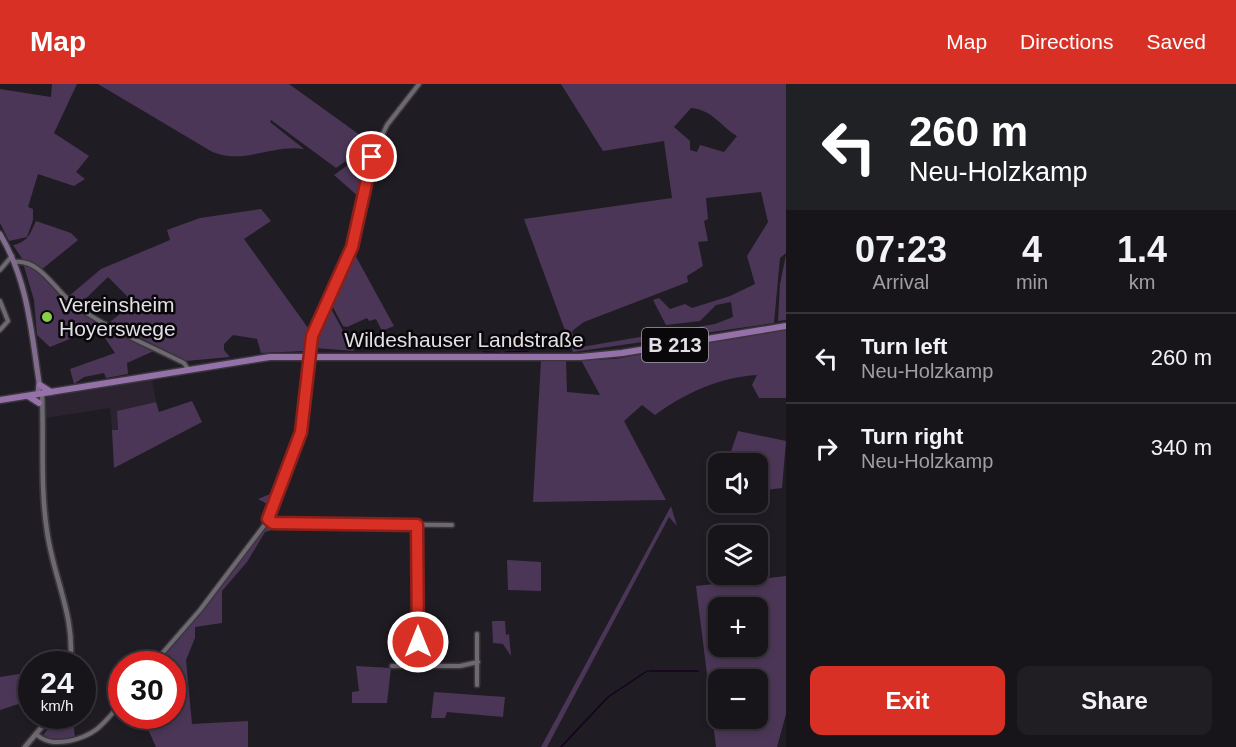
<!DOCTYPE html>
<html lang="en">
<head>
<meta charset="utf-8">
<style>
  :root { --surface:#18151a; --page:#211e23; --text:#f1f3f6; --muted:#9f9fa2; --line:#363439; --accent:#d93025 }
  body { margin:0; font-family:Helvetica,sans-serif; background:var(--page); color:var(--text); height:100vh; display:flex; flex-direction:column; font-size:22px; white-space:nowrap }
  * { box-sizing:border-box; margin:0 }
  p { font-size:20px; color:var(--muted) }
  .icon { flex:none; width:33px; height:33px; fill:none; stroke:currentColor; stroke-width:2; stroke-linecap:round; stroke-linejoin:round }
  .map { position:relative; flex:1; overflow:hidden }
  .drawer { display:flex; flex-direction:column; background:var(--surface); width:450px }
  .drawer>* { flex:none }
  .banner { background:#202124; color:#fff; overflow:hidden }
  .controls { position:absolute; left:708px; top:369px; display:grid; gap:12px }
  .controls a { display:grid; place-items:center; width:60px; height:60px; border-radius:12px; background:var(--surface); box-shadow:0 3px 9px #0003,0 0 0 2px var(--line); font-size:30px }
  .speed { position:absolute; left:18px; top:567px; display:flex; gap:12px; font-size:30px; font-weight:700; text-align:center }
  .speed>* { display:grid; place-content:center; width:78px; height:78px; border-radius:50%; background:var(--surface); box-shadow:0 3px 9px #0003,0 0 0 2px var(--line); line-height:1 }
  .speed small { font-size:15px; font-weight:400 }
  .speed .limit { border:9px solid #d22; background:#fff; color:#111 }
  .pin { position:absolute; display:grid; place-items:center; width:51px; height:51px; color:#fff; margin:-26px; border:3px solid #fff; border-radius:50%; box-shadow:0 2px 6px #0007 }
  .me { position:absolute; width:66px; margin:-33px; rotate:0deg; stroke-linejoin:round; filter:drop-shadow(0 0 4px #0008) }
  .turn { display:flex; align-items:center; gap:21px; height:126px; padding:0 24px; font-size:27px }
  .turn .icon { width:78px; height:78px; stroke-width:2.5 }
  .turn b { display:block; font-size:42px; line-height:51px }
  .eta { display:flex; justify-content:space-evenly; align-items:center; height:102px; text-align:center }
  .eta b { font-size:36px; font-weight:800; line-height:42px }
  .action { display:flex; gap:12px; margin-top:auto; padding:12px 24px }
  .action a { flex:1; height:69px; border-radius:12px; background:var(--accent); color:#fff; font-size:24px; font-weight:800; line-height:69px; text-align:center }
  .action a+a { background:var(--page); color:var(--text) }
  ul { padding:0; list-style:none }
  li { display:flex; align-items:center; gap:18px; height:90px; padding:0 24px; border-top:2px solid var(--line) }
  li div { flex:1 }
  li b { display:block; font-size:22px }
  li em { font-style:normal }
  header { display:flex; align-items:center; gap:36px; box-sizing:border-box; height:84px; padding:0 30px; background:var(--accent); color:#fff }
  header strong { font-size:28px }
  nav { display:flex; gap:33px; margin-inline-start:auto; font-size:21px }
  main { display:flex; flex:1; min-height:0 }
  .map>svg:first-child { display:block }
  .built { fill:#2b2430 }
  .green { fill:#4b3657; fill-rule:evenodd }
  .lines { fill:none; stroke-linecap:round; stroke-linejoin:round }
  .stream { stroke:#150020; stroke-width:1.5 }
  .minor-casing { stroke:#3a363c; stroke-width:7 }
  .tertiary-casing { stroke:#3a363c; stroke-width:8 }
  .secondary-casing { stroke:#3a363c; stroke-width:8 }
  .primary-casing { stroke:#3a363c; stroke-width:9 }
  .minor { stroke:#6e6871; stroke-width:4 }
  .tertiary { stroke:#6e6871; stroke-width:4.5 }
  .secondary { stroke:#816c8d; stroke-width:5 }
  .primary { stroke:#9471a8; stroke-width:6 }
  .route-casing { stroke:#8d1f18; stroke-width:15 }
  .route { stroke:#d93025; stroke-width:10 }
  .poi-dot { fill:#89ce48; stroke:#09070a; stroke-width:2 }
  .labels { text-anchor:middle; stroke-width:5; stroke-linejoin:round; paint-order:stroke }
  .shield { fill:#09070a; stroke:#a29fa3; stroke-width:1.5 }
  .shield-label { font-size:20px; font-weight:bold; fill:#e3e0e5 }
  .poi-label { font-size:21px; fill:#e3e0e5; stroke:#09070a; text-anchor:start }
  .street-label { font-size:21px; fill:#e3e0e5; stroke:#09070a }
</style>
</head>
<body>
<header>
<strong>Map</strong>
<nav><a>Map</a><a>Directions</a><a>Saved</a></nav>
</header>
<main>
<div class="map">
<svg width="786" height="663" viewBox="0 0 786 663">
  <rect width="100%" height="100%" fill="#201c23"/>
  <!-- built -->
  <path class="built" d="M 152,295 L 156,318 L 117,327 L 118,347 L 112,346 L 110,324 L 45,334 L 47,313 Z"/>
  <!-- green -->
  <path class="green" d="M 52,0 L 77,0 L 54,49 L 89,72 L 76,88 L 85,95 L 74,102 L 38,90 L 28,123 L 33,125 L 33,136 L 27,153 L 9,157 L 0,139 L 0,5 L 51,13 Z
    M 98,0 L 289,0 L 371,59 L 336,84 L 271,36 L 270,38 L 304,65 C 271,60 240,83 209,66 Z
    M 561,0 L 786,0 L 786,169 L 780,174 L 774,239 L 573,268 L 524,135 L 672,114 L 664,57 L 603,67 ZM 691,24 C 713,26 719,41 737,52 L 724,68 L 700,61 L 697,68 L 690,66 L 690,57 L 674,43 ZM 761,108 L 768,138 L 747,172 L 755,200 L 730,212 L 692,224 L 685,220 L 670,225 L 659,214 L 653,216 L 666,241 L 700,237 L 716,221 L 731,218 L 733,233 L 715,240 L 576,264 L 572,247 L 584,238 L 688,198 L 687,192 L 703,182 L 698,158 L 708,157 L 704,137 L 708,135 L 706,114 Z
    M 373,63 L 360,114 L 334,91 Z
    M 261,125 L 271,137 L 244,155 L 311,248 L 307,265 L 304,267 L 261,269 L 257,255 L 233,251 L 224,260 L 224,266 L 230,273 L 186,277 L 110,238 L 134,219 L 108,193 L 78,222 L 69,212 L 101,185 L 170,156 L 167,146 L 200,134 Z
    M 36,137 L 71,149 L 78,156 L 41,186 L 23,176 L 13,161 C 28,158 30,150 36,137 Z
    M 354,169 L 394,242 L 382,247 L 376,235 L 369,237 L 367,234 L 347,243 L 343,242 L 329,216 Z
    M 786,171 L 786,236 L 778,237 L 780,200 Z
    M 23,179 L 41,188 L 77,225 L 156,266 L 127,279 L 128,290 L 106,294 L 104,289 L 84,293 L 74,300 L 70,285 L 115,269 L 105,254 L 92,246 L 50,263 L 37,251 L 34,216 Z
    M 328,219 L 354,267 L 315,264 L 317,246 Z
    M 786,245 L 786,314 L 759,314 L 752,301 L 757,291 C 720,293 685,309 655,331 L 642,321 L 624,337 L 666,416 L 533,418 L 541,276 L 566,275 L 567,308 L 600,311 L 581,276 L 615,275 Z
    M 192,317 L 202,338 L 114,384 L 112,346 L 118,346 L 117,327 L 156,318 L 159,328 Z
    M 298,337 L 293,369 L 271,422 L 258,415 L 270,410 L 291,366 Z
    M 738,347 L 786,357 L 782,404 L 758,407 L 758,380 L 727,379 Z
    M 671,422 L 677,442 L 669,433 L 547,663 L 541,663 Z
    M 268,438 L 272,440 L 272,446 L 265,448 L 247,478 L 222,507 L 222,539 L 195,543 L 195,554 L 186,576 L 192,640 L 248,637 L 248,663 L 156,663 L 142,632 L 172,632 L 173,607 L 178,603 L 173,592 L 172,580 L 166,580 L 161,573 L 218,506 Z
    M 507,476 L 541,478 L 541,507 L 508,506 Z
    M 786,492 L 786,630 L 777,663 L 716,663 L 696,502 ZM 718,524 L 758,524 L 758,562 L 718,562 ZM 718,596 L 758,596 L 758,634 L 718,634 Z
    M 492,537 L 505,537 L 506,551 L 509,550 L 511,572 L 503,560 L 493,559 Z
    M 356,582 L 391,584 L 387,619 L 352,619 L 352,608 L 359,607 Z
    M 25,589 L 27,599 L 31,598 L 31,616 L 0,626 L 0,593 Z
    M 434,608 L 505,613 L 503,633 L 447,628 L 445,634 L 431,634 Z
    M 73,634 L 75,654 L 53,657 L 43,651 L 56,636 Z"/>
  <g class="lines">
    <!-- stream -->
    <path class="stream" d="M 483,268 L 501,269
      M 506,268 L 528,267
      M 564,270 L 575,270
      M 312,276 L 322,276
      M 649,587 L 698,587
      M 561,663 L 608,613 L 647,587"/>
    <!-- minor casing -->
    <g class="minor-casing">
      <path id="minor" d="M 15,178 C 39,175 54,204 70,217 C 102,243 147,260 184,279 L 188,285
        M 0,186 L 12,172
        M 0,217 L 8,237 L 0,246
        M 269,435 L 273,439 L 452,441
        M 417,441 L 418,581
        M 477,550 L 477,601
        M 153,580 L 200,526 L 266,439 L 296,367 L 301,348 L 312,252 L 352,163 L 372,73 L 387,41 L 419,0
        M 392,582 L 460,582 L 478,578
        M 37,651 C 47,659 56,659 69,657 C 97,651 104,639 122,618"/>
    </g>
    <!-- tertiary casing -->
    <g class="tertiary-casing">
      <path id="tertiary" d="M 42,310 C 44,354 40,402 47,447 C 53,493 76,533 70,580
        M 25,663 L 51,632"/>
    </g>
    <!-- secondary casing -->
    <g class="secondary-casing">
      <path id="secondary" d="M 0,150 C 28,197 31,246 39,298 L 38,310"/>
    </g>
    <!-- primary casing -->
    <g class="primary-casing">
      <path id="primary" d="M 40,301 L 51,308
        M 28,312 L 39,319
        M 0,316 L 270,273 L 580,273 L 622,269 L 786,242"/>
    </g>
    <!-- minor -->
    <use href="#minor" class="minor"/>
    <!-- tertiary -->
    <use href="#tertiary" class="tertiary"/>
    <!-- secondary -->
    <use href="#secondary" class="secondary"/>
    <!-- primary -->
    <use href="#primary" class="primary"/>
  </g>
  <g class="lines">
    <!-- route casing -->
    <g class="route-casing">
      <path id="route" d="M 372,73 L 352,163 L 312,252 L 301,348 L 268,435 L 273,439 L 417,441 L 418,558"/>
    </g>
    <!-- route -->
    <use href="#route" class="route"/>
  </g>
  <!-- markers -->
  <circle class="poi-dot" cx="47" cy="233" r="6"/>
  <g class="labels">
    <!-- shield labels -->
    <rect class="shield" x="642" y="244" width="66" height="34" rx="4.5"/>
    <g class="shield-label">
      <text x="675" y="268">B 213</text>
    </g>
    <!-- poi labels -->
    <g class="poi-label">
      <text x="59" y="228">Vereinsheim<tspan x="59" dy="24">Hoyerswege</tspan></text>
    </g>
    <!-- street labels -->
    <g class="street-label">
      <text x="464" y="263">Wildeshauser Landstraße</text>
    </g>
  </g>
</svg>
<div class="controls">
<a><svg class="icon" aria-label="sound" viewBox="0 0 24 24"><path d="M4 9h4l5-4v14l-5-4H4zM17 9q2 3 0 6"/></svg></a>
<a><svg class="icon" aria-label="layers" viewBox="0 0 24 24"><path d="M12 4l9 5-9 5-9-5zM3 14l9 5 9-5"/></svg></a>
<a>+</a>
<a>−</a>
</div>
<div class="speed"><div>24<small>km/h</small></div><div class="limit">30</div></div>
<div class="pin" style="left:372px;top:73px;background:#d93025"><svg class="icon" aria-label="arrive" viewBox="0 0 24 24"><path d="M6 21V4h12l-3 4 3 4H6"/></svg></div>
<svg class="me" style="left:418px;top:558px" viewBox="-20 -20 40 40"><circle r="17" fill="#d93025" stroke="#fff" stroke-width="3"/><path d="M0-11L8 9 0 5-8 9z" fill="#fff"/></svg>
</div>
<section class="drawer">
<div class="banner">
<div class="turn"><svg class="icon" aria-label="left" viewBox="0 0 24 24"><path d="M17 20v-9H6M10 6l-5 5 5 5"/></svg><div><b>260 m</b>Neu-Holzkamp</div></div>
</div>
<div class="eta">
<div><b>07:23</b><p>Arrival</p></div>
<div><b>4</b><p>min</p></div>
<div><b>1.4</b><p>km</p></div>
</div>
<ul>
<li><svg class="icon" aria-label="left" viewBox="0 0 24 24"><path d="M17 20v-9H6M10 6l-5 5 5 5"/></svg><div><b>Turn left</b><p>Neu-Holzkamp</p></div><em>260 m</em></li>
<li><svg class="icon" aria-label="right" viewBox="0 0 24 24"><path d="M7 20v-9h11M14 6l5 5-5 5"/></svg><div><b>Turn right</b><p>Neu-Holzkamp</p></div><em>340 m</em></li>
</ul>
<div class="action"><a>Exit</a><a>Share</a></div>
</section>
</main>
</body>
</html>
